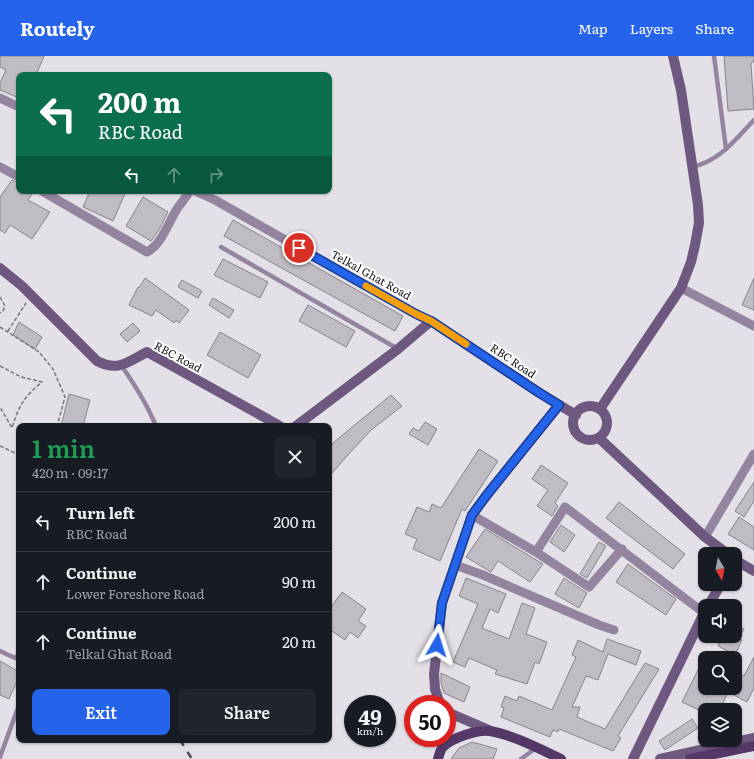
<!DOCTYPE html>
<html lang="en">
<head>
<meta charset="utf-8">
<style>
  :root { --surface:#171b24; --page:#20242c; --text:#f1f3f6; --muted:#9ea1a6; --line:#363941; --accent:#2563eb }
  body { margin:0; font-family:Literata,serif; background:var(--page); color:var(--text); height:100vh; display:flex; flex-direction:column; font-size:15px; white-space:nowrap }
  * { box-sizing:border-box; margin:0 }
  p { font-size:13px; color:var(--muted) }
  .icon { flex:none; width:22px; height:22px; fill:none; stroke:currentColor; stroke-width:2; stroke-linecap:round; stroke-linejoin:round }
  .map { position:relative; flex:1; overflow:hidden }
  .drawer { position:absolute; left:16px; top:367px; width:316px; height:320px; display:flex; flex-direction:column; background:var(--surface); border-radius:8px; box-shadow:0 1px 3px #0004 }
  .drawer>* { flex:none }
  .guide { position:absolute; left:16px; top:16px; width:316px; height:122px; border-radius:8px; box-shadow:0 1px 3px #0004; background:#0b6e4f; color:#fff; overflow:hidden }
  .needle { width:26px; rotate:170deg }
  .tools { position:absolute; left:698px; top:491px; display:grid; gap:8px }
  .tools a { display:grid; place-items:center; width:44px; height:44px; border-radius:8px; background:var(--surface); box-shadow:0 1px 3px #0004; font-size:20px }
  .speed { position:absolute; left:344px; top:639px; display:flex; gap:8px; font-size:20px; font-weight:700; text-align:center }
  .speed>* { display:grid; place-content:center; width:52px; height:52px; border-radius:50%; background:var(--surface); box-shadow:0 1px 3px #0004; line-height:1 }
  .speed small { font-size:10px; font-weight:400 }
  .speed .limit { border:6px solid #d22; background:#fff; color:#111 }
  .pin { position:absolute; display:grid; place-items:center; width:34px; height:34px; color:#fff; margin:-17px; border:2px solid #fff; border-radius:50%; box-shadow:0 1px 4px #0007 }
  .me { position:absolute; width:44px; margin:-22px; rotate:6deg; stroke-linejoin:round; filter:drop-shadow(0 0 3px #0008) }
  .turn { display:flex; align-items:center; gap:14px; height:84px; padding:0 16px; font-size:18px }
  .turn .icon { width:52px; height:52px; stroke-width:2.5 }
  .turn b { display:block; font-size:28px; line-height:34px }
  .lanes { display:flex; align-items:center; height:38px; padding:0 16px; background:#0003; justify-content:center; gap:20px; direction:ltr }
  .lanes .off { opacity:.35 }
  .round { display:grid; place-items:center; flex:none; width:42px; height:42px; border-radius:8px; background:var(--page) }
  .head { display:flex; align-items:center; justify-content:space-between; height:68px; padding:0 16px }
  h1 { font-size:24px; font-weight:600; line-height:30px; color:#1e9e55 }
  .action { display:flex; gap:8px; margin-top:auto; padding:8px 16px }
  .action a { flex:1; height:46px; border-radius:8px; background:var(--accent); color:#fff; font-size:16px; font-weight:600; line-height:46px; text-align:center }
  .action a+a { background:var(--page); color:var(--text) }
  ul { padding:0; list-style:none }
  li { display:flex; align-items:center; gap:12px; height:60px; padding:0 16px; border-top:1px solid var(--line) }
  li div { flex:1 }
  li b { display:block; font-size:15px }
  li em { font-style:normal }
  header { display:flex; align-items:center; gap:24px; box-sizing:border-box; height:56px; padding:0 20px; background:var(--accent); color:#fff }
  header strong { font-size:19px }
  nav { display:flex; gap:22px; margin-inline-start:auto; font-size:14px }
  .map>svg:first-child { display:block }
  .building { fill:#c0bcc3; stroke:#88848b }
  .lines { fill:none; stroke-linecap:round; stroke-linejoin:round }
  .path { stroke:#79777b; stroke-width:1.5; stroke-dasharray:4 2; stroke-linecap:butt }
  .lane { stroke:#9484a0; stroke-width:4.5 }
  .street { stroke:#9484a0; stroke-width:9 }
  .secondary { stroke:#6f587f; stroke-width:10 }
  .primary { stroke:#543868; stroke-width:10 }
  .rail { stroke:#4e4c4f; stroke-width:2.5; stroke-dasharray:7 7; stroke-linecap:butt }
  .route-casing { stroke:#184099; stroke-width:10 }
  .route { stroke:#2563eb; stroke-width:7 }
  .slow { stroke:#f59e0b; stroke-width:7 }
  .labels { text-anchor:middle; stroke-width:4; stroke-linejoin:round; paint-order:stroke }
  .street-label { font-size:11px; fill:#171618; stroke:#fff }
</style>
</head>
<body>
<header>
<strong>Routely</strong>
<nav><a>Map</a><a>Layers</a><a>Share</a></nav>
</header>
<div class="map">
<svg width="754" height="703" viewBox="0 0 754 703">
  <rect width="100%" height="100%" fill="#e4e0e7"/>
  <!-- building -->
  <path class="building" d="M 0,0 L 44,0 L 36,19 L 19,19 L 19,42 L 0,34 L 0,27 L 6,14 L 0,11 Z
    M 724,0 L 754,0 L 754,5 L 751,8 L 754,53 L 728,55 Z
    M 12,124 L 19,127 L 19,135 L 34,135 L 28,144 L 50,156 L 32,183 L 10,169 L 5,177 L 0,174 L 0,141 Z
    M 90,135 L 126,135 L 113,165 L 83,151 Z
    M 143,141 L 168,156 L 159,174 L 151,185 L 126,170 Z
    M 233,164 L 403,260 L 395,275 L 224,180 Z
    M 223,203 L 268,226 L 260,242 L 214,219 Z
    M 145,222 L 189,254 L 179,267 L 176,264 L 174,267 L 156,254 L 152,260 L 129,249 L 138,231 L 139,232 Z
    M 754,222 L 754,254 L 742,249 Z
    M 182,224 L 202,235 L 198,242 L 178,231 Z
    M 213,242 L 234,254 L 229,262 L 209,249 Z
    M 308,249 L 355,275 L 346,291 L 299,265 Z
    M 19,266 L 42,281 L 35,293 L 13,279 Z
    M 133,267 L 140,275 L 127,286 L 120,278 Z
    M 220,276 L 261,299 L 248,322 L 207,299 Z
    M 69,338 L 90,344 L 83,370 L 61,370 Z
    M 391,339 L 402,350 L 371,374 L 346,401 L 329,421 L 329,392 L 333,387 Z
    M 425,366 L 437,373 L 428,389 L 409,378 L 413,372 L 419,375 Z
    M 479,393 L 498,405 L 465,455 L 462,453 L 440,505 L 413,493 L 417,483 L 405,478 L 417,451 L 429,456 L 432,448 L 441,452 Z
    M 541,409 L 568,427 L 555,447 L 558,450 L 552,460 L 537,450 L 548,434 L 532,423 Z
    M 754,426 L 754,445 L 744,461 L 735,455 Z
    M 619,446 L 685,498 L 673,513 L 606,462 Z
    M 739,461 L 754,471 L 754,494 L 728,478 Z
    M 561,469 L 575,479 L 564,496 L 550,486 Z
    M 485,473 L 543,508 L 530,526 L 498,505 L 491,516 L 466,501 Z
    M 599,486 L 606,490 L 587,522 L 580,518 Z
    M 628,508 L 676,543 L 666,559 L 616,526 Z
    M 466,522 L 506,538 L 498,557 L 490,553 L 482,572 L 509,583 L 522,547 L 535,552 L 526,578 L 547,586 L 539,608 L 535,606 L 527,628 L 495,618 L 497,614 L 469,602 L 465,611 L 453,606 L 478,548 L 459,540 Z
    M 564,522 L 587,537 L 579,552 L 555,538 Z
    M 342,536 L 366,553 L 358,565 L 366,570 L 358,582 L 350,576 L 345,584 L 329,573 L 329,554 Z
    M 735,569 L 744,573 L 739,582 L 742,584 L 735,599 L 718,590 L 719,587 L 704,580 L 735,580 Z
    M 607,583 L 641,595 L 636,609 L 608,598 L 598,624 L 586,620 L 572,651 L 580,651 L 577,661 L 605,673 L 645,607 L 659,613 L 618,680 L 621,682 L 613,695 L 559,673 L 558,676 L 553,674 L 550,681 L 501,661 L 504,652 L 501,651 L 505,640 L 517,645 L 519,640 L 552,654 L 576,601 L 572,599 L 578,584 L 603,596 Z
    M 705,600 L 705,632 L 735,632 L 735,615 L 744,620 L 754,601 L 754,632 L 747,646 L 728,636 L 720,654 L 705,654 L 705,657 L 682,646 Z
    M 0,605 L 19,616 L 19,621 L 9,643 L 0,639 Z
    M 441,617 L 470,631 L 464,646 L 444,637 L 441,627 Z
    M 692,663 L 698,672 L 665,694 L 659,685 Z
    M 472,686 L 497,693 L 493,703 L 451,703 L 459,692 Z"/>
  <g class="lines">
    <!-- path -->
    <path class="path" d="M 0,241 L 5,250 L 3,255 L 0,257
      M 0,271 L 39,296 L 53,313 L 65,341 L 57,370
      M 8,275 L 26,247
      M 0,310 L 21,321 L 42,326 C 24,341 19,349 12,372 L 0,351
      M 0,390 L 15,397 L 19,396"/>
    <!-- lane -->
    <path class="lane" d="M 714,0 L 726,93
      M 692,111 C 720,105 735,84 754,64
      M 221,191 L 398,293
      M 121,309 C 135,329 147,348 156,370
      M 0,595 L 15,602 L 19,598
      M 0,701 L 19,649
      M 521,703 L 536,692"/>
    <!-- street -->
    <path class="street" d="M 0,42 L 19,51
      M 0,111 L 19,121
      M 42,135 L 147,196 C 162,188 168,167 177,153 C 181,147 186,141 190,135
      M 195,135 L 215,144 L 416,258 L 431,265
      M 681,232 L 754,270
      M 472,459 L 536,496
      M 705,481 L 754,398
      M 622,493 L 589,531 L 536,496 L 565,451 L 704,557
      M 455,509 L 483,519 L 599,569 L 614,574"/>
    <!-- secondary -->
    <path class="secondary" d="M 0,212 L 22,230 L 97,305 C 118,316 128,306 147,296 L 280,370
      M573 367a17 17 0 1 1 34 0a17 17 0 1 1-34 0Z
      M 600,353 L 681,232 L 691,206 L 695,189 L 699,167 L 698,149 L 681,34 L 673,0
      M 296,370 L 398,293 L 431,265 L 538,336 L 576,359
      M 599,382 L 705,481 L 728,498
      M 735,504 L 754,515
      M 708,550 L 721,528
      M 440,648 L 435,633 L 434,618 L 442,547 L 472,459 L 486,440 L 559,349
      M 447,656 L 489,674
      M 633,703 L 705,555
      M 660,703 L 754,682"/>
    <!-- primary -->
    <path class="primary" d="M 438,703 C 439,700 440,695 442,692 C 450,682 479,673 490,675 C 513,679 540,693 561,703
      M 690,703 L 754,690"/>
    <!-- rail -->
    <path class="rail" d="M 180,684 L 192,703"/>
  </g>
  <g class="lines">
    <!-- route casing -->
    <g class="route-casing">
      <path id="route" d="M 299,192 L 416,258 L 431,265 L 538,336 L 559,349 L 486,440 L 472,459 L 442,547 L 437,589"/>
    </g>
    <!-- route -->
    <use href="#route" class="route"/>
    <!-- slow -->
    <path class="slow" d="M 366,230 L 416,258 L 431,265 L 466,288"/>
  </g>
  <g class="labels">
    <!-- street labels -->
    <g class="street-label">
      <text transform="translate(371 219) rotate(29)" y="4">Telkal Ghat Road</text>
      <text transform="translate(178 301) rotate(28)" y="4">RBC Road</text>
      <text transform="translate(513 305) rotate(34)" y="4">RBC Road</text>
    </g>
  </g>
</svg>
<div class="tools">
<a><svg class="needle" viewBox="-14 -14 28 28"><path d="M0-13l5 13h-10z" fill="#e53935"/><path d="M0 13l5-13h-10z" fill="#9ea1a6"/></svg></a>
<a><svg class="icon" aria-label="sound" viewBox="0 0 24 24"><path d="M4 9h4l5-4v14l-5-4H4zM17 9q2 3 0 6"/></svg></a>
<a><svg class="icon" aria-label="search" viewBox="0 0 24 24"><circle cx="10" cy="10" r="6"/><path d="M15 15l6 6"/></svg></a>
<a><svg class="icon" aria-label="layers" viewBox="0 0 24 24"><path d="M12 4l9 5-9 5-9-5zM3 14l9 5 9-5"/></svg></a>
</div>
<div class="speed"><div>49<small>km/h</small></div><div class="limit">50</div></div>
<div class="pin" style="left:299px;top:192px;background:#d93025"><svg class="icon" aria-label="arrive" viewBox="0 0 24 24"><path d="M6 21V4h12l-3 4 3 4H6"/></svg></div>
<svg class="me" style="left:437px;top:589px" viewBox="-20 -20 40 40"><path d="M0-17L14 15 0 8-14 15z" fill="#2563eb" stroke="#fff" stroke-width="4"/></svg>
<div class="guide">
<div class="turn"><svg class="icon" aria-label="left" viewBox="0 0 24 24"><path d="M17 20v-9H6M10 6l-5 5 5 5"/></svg><div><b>200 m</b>RBC Road</div></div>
<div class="lanes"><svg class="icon" aria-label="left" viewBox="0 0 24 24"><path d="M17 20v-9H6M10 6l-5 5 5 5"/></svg><svg class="icon off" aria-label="ahead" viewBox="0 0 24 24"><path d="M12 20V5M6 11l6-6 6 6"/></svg><svg class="icon off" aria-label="right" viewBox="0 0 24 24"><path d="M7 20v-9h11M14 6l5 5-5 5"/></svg></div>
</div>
<section class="drawer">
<div class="head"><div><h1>1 min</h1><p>420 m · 09:17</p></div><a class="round"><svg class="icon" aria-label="close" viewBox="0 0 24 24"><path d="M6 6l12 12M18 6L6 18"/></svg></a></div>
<ul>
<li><svg class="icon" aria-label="left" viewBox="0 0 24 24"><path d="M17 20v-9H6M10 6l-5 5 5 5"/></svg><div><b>Turn left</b><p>RBC Road</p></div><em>200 m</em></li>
<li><svg class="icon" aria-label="ahead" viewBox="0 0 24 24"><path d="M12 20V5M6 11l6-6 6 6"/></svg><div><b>Continue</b><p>Lower Foreshore Road</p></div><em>90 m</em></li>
<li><svg class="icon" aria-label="ahead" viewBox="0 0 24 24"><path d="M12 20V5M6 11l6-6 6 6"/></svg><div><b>Continue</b><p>Telkal Ghat Road</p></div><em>20 m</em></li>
</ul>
<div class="action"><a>Exit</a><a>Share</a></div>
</section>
</div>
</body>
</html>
